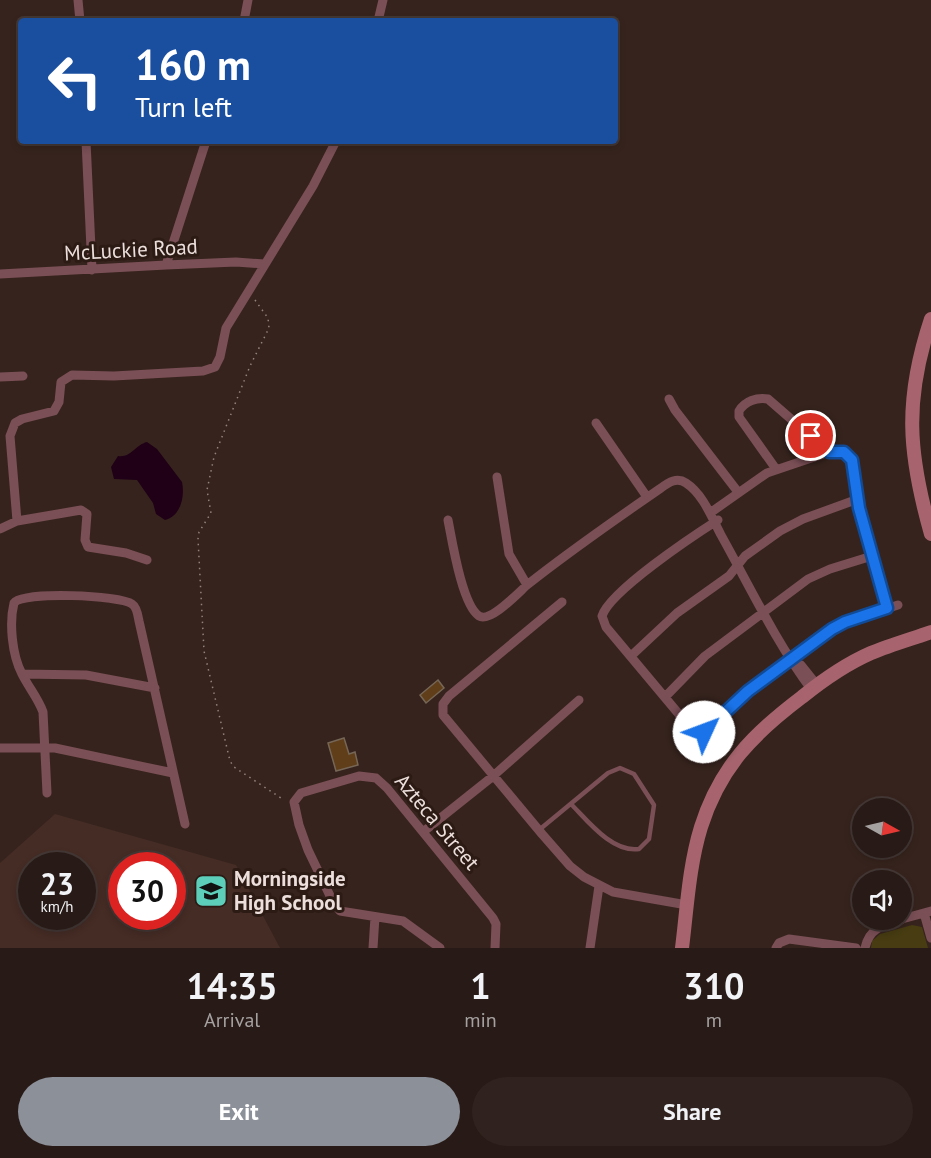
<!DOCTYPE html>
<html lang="en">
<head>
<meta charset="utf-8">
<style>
  :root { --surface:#281a16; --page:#30231f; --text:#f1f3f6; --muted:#a5a1a1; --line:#443835; --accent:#8c9099 }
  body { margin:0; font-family:"PT Sans",sans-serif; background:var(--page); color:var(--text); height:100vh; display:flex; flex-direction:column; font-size:22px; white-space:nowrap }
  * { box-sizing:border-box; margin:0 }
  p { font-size:20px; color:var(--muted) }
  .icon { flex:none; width:33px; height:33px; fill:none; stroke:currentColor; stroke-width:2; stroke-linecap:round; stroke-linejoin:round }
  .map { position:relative; height:948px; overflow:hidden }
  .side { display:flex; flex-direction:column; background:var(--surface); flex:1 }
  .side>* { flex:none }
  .guide { position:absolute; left:18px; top:18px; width:600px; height:126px; border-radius:6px; box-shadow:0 3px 9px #0003,0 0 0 2px var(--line); background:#1a4fa0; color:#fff; overflow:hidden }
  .needle { width:39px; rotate:98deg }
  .fabs { position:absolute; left:852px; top:798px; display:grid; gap:12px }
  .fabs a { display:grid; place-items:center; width:60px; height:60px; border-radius:50%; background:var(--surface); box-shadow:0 3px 9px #0003,0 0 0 2px var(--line); font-size:30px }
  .speed { position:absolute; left:18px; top:852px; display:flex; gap:12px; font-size:30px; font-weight:700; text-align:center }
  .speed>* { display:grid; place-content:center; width:78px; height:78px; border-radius:50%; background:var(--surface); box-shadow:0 3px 9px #0003,0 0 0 2px var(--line); line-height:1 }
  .speed small { font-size:15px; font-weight:400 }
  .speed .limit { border:9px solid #d22; background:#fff; color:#111 }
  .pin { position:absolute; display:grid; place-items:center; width:51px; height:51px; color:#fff; margin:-26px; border:3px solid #fff; border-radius:50%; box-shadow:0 2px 6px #0007 }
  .me { position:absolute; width:66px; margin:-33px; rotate:47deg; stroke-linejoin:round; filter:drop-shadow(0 0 4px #0008) }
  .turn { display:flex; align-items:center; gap:21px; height:126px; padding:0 18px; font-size:27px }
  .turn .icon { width:78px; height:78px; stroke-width:2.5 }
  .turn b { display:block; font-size:42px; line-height:51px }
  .eta { display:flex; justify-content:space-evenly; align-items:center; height:102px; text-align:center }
  .eta b { font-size:36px; font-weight:700; line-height:42px }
  .primary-button { display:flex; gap:12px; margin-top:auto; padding:12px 18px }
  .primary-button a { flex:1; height:69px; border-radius:36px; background:var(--accent); color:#fff; font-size:24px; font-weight:700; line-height:69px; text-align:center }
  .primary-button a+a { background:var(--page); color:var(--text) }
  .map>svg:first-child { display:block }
  .built { fill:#452c25; fill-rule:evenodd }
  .green { fill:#473c12 }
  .water { fill:#1f0016 }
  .building { fill:#5f3e19; stroke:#756656; stroke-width:1.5 }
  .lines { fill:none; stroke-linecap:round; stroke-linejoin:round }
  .path { stroke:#93837e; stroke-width:1.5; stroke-dasharray:1.5 4.5; stroke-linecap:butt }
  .lane { stroke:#7a4f56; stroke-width:4.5 }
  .street { stroke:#7a4f56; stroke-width:9 }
  .secondary { stroke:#a7646e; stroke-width:14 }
  .route-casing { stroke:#114b97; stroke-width:15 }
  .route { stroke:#1a73e8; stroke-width:10 }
  .labels { text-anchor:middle; stroke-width:6; stroke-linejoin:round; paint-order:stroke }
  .street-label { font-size:21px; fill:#ecdfdb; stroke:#2c1a14 }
  .poi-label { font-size:21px; font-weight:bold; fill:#ecdfdb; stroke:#2c1a14; text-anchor:start }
</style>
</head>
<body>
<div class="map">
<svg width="931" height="948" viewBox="0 0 931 948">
  <rect width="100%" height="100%" fill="#36231d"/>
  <!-- built -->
  <path class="built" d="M 55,814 L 236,865 L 280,948 L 0,948 L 0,863 ZM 32,866 L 82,866 L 82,916 L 32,916 ZM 122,866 L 172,866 L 172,916 L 122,916 Z"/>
  <!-- green -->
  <path class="green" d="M 912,925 L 922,927 L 928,948 L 871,948 L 872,941 L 880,934 Z"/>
  <!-- water -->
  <path class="water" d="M 147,442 L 157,449 L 182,482 C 185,496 181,516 165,520 L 156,514 L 153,503 L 137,480 L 114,479 L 111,467 L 118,456 C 131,458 135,445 147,442 Z"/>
  <!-- building -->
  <path class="building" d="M 438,680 L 444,688 L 426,703 L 420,695 Z
    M 344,738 L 349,754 L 355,752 L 358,765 L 336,771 L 328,743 Z"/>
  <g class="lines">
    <!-- path -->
    <path class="path" d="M 255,300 L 268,318 L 269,328 L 250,366 L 214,457 L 207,490 L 211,513 L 199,532 L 198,539 L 204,651 L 230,761 L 234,767 L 284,800"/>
    <!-- lane -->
    <path class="lane" d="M 539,830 L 608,773 L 620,768 L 634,774 L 654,805 L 649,839 L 639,849 C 612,853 587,820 571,804"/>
    <!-- street -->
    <path class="street" d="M 78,0 L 80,21
      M 244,21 L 248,0
      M 378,21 L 383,0
      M 86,141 L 92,270
      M 166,265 L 206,141
      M 0,274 L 166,265 L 236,262 L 264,264
      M 0,377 L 23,376
      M 669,399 L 675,410 L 738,492
      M 596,423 L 647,497
      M 776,469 L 739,417 L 739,411 C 745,401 757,397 768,399 L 829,452
      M 497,477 L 509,554 L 527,585
      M 710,513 L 767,473 L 829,452 L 847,453 L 854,469 L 859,509 L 887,608
      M 448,520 C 452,540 462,605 479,616 C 490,623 518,593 527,585 C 570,551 616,519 661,488 C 669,482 677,477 686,483 C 703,494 712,518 721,535 C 750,587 776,642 811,689
      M 718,520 C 693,536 610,591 602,616 L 606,627 L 693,731 L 704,732 L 748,691 L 833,629 L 845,622 L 898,605
      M 17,521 L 10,436 L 15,423 L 22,419 L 54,411 L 59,402 L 61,382 L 72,375 L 114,376 L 203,371 L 215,367 L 220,357 L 226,328 L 313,186 L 336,141
      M 0,529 L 17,521 L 81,510 L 87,514 L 85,540 L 88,547 L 126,553 L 147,560
      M 562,602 L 449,696 L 443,704 L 443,715 L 542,834 L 570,866 L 584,877 L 613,892 L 687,905
      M 631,656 L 677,613 L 729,576 L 745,556 L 780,531 L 803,519 L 858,499
      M 801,665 L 817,685
      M 22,674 L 86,675 L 155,688
      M 665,697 L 705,656 L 808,579 L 830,569 L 872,556
      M 0,748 L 55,748 L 173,773
      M 47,793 L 43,712 C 38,698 29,688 22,674 C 12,655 9,623 14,603 C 22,591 120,595 132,604 C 137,607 138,616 139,621 L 185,824
      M 423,832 L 492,777 L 579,700
      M 924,913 L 931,938
      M 902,919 L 931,911
      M 373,948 L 375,917
      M 440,948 L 403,921 L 340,911 L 333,902 L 308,850 L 299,825 L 294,802 L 301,793 L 359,776 L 376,778 L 387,788 L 493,918 L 496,924 L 495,948
      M 590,948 L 599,886
      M 776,948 L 779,943 L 789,939 L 856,948
      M 865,948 C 869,928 883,925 901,920"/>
    <!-- secondary -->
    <path class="secondary" d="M 931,319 C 904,400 908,453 931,534
      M 682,948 C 687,908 689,866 701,827 C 720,767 753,734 802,697 C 823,680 846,664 871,653 C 890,645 911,639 931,632"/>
  </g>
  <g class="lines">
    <!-- route casing -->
    <g class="route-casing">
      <path id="route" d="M 704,732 L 748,691 L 832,629 L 845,622 L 887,608 L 859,508 L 852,460 L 844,452 L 829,452 L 811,436"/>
    </g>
    <!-- route -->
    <use href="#route" class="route"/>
  </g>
  <!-- icons -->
  <defs>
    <g id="school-square" transform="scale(1.725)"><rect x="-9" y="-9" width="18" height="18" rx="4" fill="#5dceb9" stroke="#2c1a14"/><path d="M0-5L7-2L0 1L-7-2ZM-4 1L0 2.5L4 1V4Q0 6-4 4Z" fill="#111"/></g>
  </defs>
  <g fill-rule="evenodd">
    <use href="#school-square" x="211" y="891"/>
  </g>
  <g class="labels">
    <!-- street labels -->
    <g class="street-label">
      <text transform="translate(131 250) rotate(-3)" y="7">McLuckie Road</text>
      <text transform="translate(437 822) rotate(50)" y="7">Azteca Street</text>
    </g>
    <!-- poi labels -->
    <g class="poi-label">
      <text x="234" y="886">Morningside<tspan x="234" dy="24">High School</tspan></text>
    </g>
  </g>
</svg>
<div class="fabs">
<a><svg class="needle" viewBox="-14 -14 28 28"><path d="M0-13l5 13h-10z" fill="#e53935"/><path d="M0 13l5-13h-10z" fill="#a5a1a1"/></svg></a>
<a><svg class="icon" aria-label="sound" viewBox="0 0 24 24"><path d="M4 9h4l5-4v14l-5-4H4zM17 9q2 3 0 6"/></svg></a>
</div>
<div class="speed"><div>23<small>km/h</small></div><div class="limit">30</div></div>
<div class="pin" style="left:811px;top:436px;background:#d93025"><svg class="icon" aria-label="arrive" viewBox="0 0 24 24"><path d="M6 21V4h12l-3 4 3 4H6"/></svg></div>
<svg class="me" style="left:704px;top:732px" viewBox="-20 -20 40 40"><circle r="19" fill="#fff"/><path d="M0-13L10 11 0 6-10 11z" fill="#1a73e8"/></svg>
<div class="guide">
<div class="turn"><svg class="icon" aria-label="left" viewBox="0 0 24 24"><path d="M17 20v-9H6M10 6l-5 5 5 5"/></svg><div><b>160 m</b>Turn left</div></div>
</div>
</div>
<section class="side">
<div class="eta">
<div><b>14:35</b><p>Arrival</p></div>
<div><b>1</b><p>min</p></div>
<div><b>310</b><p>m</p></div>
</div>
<div class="primary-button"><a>Exit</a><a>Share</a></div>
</section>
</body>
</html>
